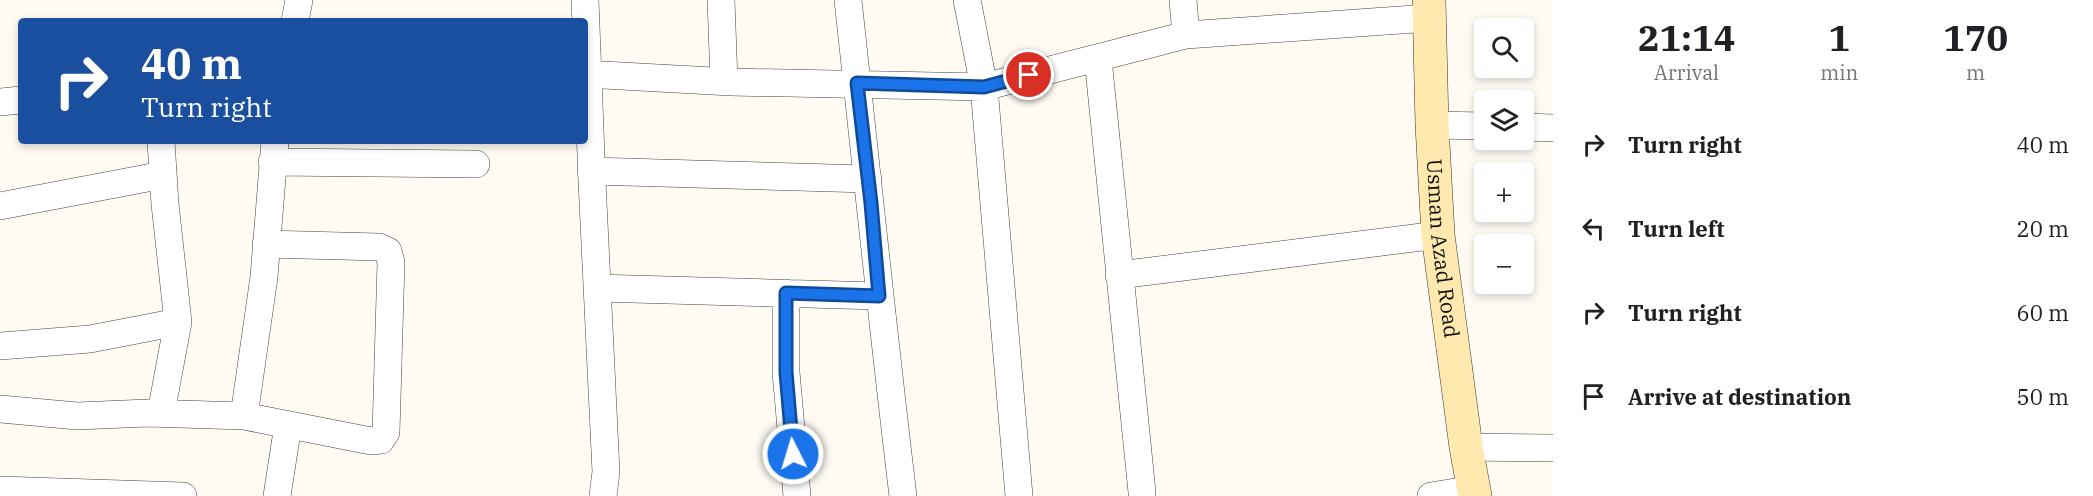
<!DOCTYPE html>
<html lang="en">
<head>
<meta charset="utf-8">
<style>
  :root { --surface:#fff; --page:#f2f2f2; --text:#202124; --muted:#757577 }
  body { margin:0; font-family:"IBM Plex Serif",serif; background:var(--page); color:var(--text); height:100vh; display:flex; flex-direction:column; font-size:22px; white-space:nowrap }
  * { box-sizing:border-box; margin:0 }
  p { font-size:20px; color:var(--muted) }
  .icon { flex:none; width:33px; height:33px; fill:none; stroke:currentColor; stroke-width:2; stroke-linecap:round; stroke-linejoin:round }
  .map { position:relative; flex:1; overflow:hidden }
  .side { display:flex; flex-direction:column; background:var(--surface); width:540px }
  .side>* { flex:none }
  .hud { position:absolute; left:18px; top:18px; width:570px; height:126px; border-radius:6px; box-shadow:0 3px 9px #0003; background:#1a4fa0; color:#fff; overflow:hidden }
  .controls { position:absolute; left:1474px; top:18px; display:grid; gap:12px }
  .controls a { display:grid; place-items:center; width:60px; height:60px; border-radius:6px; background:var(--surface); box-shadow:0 3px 9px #0003; font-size:30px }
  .pin { position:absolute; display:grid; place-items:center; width:51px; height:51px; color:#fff; margin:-26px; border:3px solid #fff; border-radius:50%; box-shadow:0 2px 6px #0007 }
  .me { position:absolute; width:66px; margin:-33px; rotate:355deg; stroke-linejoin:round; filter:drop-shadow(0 0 4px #0008) }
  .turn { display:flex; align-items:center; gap:21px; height:126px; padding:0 24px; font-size:27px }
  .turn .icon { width:78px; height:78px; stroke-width:2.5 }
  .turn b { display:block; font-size:42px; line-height:51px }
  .eta { display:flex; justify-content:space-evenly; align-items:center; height:102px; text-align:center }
  .eta b { font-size:36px; font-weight:700; line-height:42px }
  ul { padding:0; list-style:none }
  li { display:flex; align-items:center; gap:18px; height:84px; padding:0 24px }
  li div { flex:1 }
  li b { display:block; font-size:22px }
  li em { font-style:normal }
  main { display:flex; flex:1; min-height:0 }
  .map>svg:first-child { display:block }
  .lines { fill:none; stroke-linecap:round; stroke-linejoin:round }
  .street-casing { stroke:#434343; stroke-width:28 }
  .secondary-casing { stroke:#323232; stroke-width:34 }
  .street { stroke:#fff; stroke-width:27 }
  .secondary { stroke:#ffe9ae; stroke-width:33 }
  .route-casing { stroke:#114b97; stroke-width:15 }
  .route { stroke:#1a73e8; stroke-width:10 }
  .labels { text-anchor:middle; stroke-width:6; stroke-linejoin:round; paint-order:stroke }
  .street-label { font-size:21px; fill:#101010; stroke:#fff }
</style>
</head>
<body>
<main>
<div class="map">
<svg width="1553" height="496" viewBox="0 0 1553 496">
  <rect width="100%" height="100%" fill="#fffbf3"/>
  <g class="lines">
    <!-- street casing -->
    <g class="street-casing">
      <path id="street" d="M 585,0 L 592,181 L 606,472 L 603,496
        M 721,0 L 724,81
        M 848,0 C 866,165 883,331 903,496
        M 1183,0 L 1186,35
        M 295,21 L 299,0
        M 1098,59 L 1142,492
        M 585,74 L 731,82 L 984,87 L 967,0
        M 0,102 L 21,100
        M 1432,125 L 1485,126
        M 1524,127 L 1553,128
        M 161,141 L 165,204 L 178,322 L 161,413
        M 272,162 L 476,164
        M 591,171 L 868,179
        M 0,206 L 163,175
        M 1119,275 L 1438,235
        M 597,288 L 879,296
        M 786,293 L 786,372 L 797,496
        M 0,346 L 90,339 L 178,322
        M 0,409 L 77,416 L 148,413 L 244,416 L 371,441 L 381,440 L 386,432 L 391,262 L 388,251 L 379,247 L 266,244
        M 244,416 L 264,277 L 275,141
        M 1466,447 L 1553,448
        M 0,490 L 183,496
        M 277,496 L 288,425
        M 1019,496 L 984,87 L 1186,35 L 1429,18
        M 1431,496 L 1474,489"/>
    </g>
    <!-- secondary casing -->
    <g class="secondary-casing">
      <g id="secondary">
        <path id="s1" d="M 1429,0 L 1432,125 L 1438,235 L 1466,447 L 1475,496"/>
      </g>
    </g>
    <!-- street -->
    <use href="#street" class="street"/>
    <!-- secondary -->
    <use href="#secondary" class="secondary"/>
  </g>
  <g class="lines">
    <!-- route casing -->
    <g class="route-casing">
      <path id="route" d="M 793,454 L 786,372 L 786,293 L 879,296 L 871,203 L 857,83 L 984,87 L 1029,75"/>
    </g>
    <!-- route -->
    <use href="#route" class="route"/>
  </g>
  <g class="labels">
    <!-- street labels -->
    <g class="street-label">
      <text dy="7" stroke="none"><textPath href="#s1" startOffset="249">Usman Azad Road</textPath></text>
    </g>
  </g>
</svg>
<div class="controls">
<a><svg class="icon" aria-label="search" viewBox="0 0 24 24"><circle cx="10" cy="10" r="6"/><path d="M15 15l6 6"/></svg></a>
<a><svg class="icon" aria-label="layers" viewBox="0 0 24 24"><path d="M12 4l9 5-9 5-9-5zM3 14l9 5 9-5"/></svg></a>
<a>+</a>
<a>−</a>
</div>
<div class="pin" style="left:1029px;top:75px;background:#d93025"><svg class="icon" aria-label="arrive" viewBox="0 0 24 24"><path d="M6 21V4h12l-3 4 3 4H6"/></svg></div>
<svg class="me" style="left:793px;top:454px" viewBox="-20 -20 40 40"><circle r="17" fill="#1a73e8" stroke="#fff" stroke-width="3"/><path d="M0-11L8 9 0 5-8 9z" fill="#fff"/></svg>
<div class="hud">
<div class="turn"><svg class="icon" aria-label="right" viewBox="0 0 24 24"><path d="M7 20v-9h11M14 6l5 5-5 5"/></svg><div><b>40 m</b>Turn right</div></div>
</div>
</div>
<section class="side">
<div class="eta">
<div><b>21:14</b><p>Arrival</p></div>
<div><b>1</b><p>min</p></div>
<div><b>170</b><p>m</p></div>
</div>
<ul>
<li><svg class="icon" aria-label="right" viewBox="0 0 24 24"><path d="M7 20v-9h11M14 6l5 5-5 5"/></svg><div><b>Turn right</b></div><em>40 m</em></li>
<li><svg class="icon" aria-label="left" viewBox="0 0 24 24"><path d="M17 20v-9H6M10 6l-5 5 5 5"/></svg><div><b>Turn left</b></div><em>20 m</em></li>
<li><svg class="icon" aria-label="right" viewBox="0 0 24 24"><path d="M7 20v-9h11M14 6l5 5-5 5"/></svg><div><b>Turn right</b></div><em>60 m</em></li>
<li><svg class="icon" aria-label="arrive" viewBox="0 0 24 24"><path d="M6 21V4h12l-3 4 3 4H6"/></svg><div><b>Arrive at destination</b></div><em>50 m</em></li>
</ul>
</section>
</main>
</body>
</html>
